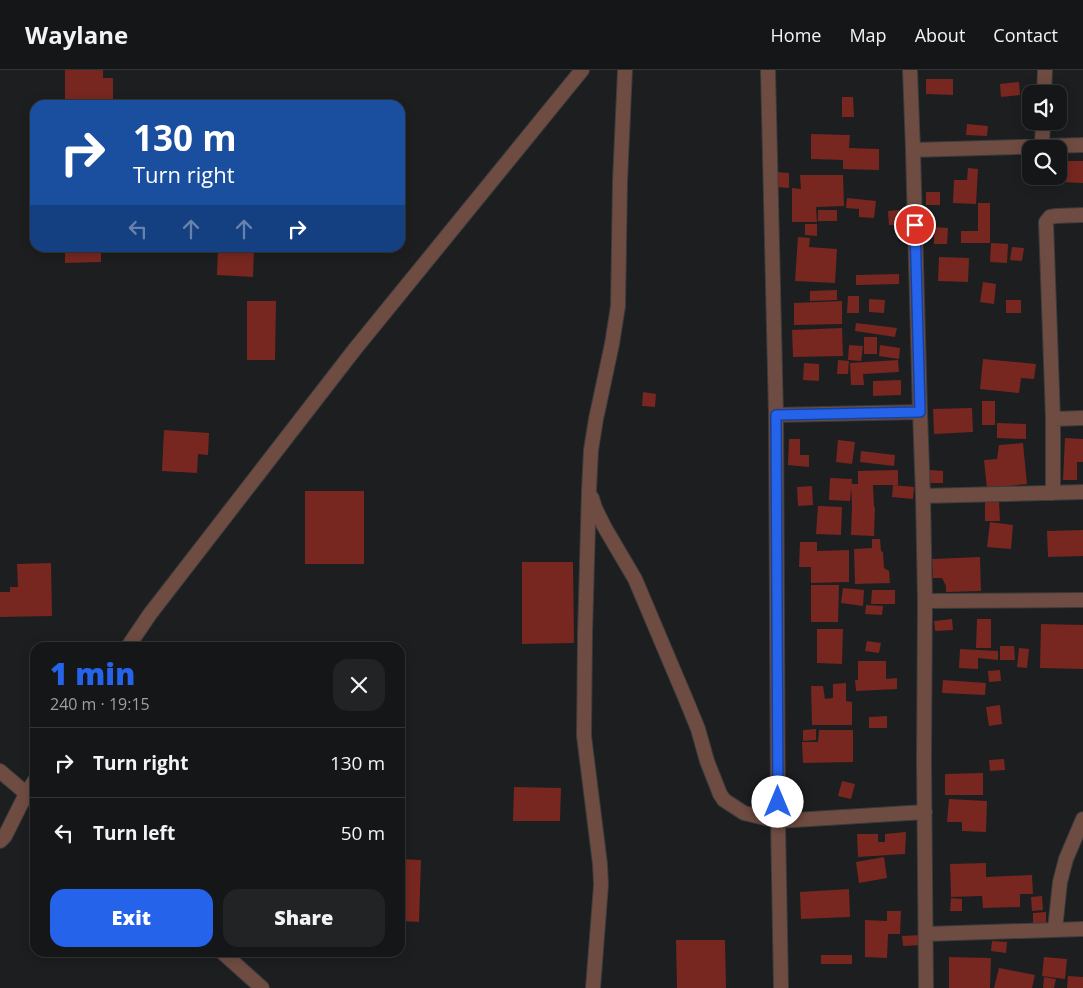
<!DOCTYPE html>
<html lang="en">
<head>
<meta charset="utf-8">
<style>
  :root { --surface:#151618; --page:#222325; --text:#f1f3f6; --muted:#9d9fa2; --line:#343537; --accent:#2563eb }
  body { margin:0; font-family:"Open Sans",sans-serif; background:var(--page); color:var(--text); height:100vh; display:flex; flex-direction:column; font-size:19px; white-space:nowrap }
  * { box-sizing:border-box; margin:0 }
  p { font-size:16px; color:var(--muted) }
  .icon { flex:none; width:28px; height:28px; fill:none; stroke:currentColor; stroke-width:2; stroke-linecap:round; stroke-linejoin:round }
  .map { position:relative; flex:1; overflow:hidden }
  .panel { position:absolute; left:30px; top:572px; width:375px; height:315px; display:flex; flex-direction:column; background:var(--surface); border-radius:15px; box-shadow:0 2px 12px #0003,0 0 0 1px var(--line) }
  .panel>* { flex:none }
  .banner { position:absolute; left:30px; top:30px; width:375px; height:152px; border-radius:15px; box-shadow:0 2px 12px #0003,0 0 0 1px var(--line); background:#1a4fa0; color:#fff; overflow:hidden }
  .buttons { position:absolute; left:1022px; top:15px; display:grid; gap:10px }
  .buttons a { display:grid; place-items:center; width:45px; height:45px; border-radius:10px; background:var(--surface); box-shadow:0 2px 12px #0003,0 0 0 1px var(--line); font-size:25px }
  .pin { position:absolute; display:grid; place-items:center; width:42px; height:42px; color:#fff; margin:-21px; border:2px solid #fff; border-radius:50%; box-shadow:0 1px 5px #0007 }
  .me { position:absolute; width:55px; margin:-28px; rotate:0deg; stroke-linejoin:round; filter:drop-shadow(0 0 4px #0008) }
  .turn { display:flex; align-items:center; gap:18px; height:105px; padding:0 20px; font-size:22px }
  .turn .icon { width:65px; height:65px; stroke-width:2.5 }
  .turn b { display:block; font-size:35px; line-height:42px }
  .lanes { display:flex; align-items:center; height:48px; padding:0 20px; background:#0003; justify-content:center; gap:25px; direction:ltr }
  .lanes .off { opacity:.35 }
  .round { display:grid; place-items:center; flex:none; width:52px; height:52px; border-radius:15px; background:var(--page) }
  .overview { display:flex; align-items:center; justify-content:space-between; height:85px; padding:0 20px }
  h1 { font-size:30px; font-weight:800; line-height:38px; color:var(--accent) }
  .action { display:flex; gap:10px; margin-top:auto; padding:10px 20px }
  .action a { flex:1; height:58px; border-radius:15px; background:var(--accent); color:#fff; font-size:20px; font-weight:800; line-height:58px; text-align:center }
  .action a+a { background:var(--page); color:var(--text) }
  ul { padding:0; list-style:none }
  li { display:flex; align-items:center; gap:15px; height:70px; padding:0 20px; border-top:1px solid var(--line) }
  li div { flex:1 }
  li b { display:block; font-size:19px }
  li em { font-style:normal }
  header { display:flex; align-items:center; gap:30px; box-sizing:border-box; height:70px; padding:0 25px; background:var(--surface); border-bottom:1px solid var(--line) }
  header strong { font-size:24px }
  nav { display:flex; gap:28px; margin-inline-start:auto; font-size:18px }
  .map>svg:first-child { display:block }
  .building { fill:#772720 }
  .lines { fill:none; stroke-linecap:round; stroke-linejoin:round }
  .minor-casing { stroke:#393b3d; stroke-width:16 }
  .minor { stroke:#6f4c42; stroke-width:14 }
  .route-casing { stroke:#184099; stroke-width:12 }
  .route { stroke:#2563eb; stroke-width:9 }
</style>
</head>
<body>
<header>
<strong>Waylane</strong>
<nav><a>Home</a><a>Map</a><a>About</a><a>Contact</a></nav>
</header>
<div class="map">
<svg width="1083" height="918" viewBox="0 0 1083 918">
  <rect width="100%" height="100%" fill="#1c1e20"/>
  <!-- building -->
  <path class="building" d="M 65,0 L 103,0 L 103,8 L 113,8 L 113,35 L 65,35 Z
    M 926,9 L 953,9 L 953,25 L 926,24 Z
    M 1019,12 L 1020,25 L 1001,27 L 1000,14 Z
    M 842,27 L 853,27 L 854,47 L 842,47 Z
    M 967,54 L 988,56 L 987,66 L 966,65 Z
    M 811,64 L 850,65 L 849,78 L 879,79 L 879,100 L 843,99 L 843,90 L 811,89 Z
    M 1061,91 L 1083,91 L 1083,113 L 1061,112 Z
    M 968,98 L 978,99 L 976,134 L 953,133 L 954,110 L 967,110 Z
    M 776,102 L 789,103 L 789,118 L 775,117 Z
    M 800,105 L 843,105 L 844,136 L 816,137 L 817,152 L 792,152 L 792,118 L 801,119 Z
    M 926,122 L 940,122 L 940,135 L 926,135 Z
    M 847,128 L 876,131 L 874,148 L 859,147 L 859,139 L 846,138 Z
    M 978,133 L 990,133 L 990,173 L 961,173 L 961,161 L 978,161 Z
    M 818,140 L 837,140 L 837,151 L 818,151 Z
    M 899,140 L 900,155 L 889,155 L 888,141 Z
    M 805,154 L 817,154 L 817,166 L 805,165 Z
    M 934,157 L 948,158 L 947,174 L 934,174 Z
    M 798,167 L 810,168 L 809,177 L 837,179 L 835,213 L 795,211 Z
    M 991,173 L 1008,174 L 1007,193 L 990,192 Z
    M 1012,177 L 1024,178 L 1022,191 L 1010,190 Z
    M 65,178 L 101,178 L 101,192 L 65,193 Z
    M 218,178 L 254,178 L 253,207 L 217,205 Z
    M 939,187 L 969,188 L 968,212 L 938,211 Z
    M 899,204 L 899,214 L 856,215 L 856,205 Z
    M 983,212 L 996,214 L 994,234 L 980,232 Z
    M 837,220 L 837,230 L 810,231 L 810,221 Z
    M 848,226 L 859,226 L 859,243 L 847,243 Z
    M 869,229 L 885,230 L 884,243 L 869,242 Z
    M 1006,230 L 1021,230 L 1021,243 L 1006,243 Z
    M 247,231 L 276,231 L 275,290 L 247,290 Z
    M 842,231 L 842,254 L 794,255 L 794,233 Z
    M 856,253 L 897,258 L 895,267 L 855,261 Z
    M 842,258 L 843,286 L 793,287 L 792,260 Z
    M 864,267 L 877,267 L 877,284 L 864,284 Z
    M 849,275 L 863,276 L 861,291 L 848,290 Z
    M 880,275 L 900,278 L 899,289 L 879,286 Z
    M 983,289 L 1036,294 L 1034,309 L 1021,308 L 1019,323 L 980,319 Z
    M 838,290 L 849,291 L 848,304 L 837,304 Z
    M 898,290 L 899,302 L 863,304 L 864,315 L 851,315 L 850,293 Z
    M 804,293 L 819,294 L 819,311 L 803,310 Z
    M 901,310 L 901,325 L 873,326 L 873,311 Z
    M 643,322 L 656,324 L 655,337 L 642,336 Z
    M 982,331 L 995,331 L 995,355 L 982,355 Z
    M 972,338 L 973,362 L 934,364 L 933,339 Z
    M 997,353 L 1026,354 L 1026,369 L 997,368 Z
    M 164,360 L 209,363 L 208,385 L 198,384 L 197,403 L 162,401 Z
    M 1065,368 L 1083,369 L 1083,392 L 1077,392 L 1077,410 L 1063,410 Z
    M 789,369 L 800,369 L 800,385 L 809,385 L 809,397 L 788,395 Z
    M 838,370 L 855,372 L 852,394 L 836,392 Z
    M 1023,373 L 1027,414 L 987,418 L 984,390 L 997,389 L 999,375 Z
    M 861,381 L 895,385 L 894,396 L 860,392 Z
    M 898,400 L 898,415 L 873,415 L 874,437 L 875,437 L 874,466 L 851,465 L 852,436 L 851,414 L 858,414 L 858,401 Z
    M 930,400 L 943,401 L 943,413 L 930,413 Z
    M 830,408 L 852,409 L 850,431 L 829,430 Z
    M 893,415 L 914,417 L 913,429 L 892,427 Z
    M 812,416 L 813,435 L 798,436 L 797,417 Z
    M 305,421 L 364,421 L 364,494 L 305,494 Z
    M 999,431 L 1000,451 L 985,451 L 985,432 Z
    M 818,436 L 842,437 L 841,465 L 816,464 Z
    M 990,452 L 1013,455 L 1011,479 L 987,477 Z
    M 1083,460 L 1083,486 L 1048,487 L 1047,461 Z
    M 872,469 L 880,469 L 881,481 L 883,482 L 884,498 L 889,501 L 890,513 L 855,514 L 854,479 L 872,478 Z
    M 800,472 L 817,472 L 817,481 L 849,480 L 849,512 L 811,513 L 811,497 L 799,497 Z
    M 980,487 L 981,521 L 946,522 L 946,516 L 942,508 L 933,508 L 932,489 Z
    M 522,492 L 573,492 L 574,573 L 522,574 Z
    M 51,493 L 52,546 L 0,547 L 0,522 L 10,522 L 10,517 L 18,517 L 17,494 Z
    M 811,515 L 839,515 L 838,552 L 811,552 Z
    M 843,518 L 864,520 L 863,536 L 841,533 Z
    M 872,520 L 895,520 L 895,534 L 871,534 Z
    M 866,535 L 883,536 L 882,545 L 865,544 Z
    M 952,549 L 953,560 L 935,561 L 934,551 Z
    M 977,549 L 991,549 L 991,578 L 976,578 Z
    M 1041,554 L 1083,555 L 1083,599 L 1040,598 Z
    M 817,559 L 843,559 L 842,594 L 817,593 Z
    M 867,571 L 881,573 L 879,583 L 865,581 Z
    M 1000,576 L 1014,576 L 1015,590 L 1000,590 Z
    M 1019,578 L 1029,579 L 1027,598 L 1017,597 Z
    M 960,579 L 998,581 L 998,590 L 978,588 L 978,599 L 959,598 Z
    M 858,591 L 886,591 L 886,609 L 897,608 L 897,619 L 856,621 L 855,610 L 858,610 Z
    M 1000,600 L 1001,611 L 989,612 L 988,601 Z
    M 943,610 L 986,613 L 985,625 L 942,623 Z
    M 846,613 L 846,631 L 852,632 L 852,655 L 812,655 L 811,616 L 823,616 L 825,629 L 833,628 L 833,614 Z
    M 1000,635 L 1002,654 L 989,656 L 986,637 Z
    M 887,646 L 887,658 L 869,658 L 869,647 Z
    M 816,659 L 816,670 L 803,671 L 803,660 Z
    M 819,660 L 853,660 L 853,692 L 803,693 L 802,672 L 818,672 Z
    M 1004,689 L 1005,700 L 990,701 L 989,690 Z
    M 983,703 L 983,725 L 945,725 L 945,704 Z
    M 842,711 L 855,714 L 851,729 L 838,726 Z
    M 514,717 L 561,718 L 560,751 L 513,751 Z
    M 949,729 L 987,731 L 986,762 L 962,761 L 962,752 L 947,752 Z
    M 906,762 L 905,784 L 858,787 L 857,764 L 878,764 L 878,772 L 885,772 L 885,764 Z
    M 884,787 L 887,808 L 859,813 L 856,792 Z
    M 400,789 L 421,790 L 419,852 L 400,851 Z
    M 986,793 L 986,807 L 1032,805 L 1033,824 L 1020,824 L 1020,837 L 983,838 L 982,826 L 951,827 L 950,794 Z
    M 849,819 L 850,847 L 801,849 L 800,822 Z
    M 1042,826 L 1043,840 L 1032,841 L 1031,827 Z
    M 951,828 L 962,829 L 962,841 L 950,841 Z
    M 887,841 L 901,841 L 900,864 L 888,864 L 887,888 L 865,887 L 865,850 L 887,851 Z
    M 1046,842 L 1046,853 L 1033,853 L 1033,843 Z
    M 921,865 L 921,875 L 903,876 L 902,866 Z
    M 676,870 L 725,870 L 726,918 L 677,918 Z
    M 992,871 L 1007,872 L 1006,883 L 991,881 Z
    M 821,885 L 852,885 L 852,894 L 821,894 Z
    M 949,887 L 991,888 L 990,918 L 949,918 Z
    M 1044,887 L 1067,889 L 1065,909 L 1042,906 Z
    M 999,898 L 1035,905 L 1032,918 L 994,918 Z
    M 1068,906 L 1083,907 L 1083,918 L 1067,918 Z
    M 1044,907 L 1056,909 L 1054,918 L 1043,918 Z"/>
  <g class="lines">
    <!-- minor casing -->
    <g class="minor-casing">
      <path id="minor" d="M 768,0 L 776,345 L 778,751 L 781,918
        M 910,0 L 913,80 L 920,342 L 923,426 L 925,531 L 924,691 L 926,918
        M 1044,24 L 1045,0
        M 1042,76 L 1043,51
        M 913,80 L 1083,75
        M 776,345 L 920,342
        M 1053,349 L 1083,348
        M 1053,423 L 1053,349 L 1046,152 L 1050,147 L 1056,146 L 1083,145
        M 923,426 L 1083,422
        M 592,428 L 595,438 L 605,458 L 635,509 L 687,632 L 698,659 L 707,691 L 720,724 L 724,730 L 744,743 L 778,751 L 925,742
        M 925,531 L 1083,530
        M 127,578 L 150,544 L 355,279 L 582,0
        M 0,701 L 35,731
        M 0,771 L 5,766 L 26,724 L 35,710
        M 1055,859 L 1060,812 L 1066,789 L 1083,749
        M 926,864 L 1083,859
        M 222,882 L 262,918
        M 593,918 L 601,815 L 600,794 L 584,666 L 585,564 L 589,420 L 591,380 L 596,349 L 612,274 L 618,236 L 620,111 L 625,0"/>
    </g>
    <!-- minor -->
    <use href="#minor" class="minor"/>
  </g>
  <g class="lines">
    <!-- route casing -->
    <g class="route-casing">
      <path id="route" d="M 778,732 L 776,345 L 920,342 L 915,155"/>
    </g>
    <!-- route -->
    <use href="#route" class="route"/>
  </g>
</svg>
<div class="buttons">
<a><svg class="icon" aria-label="sound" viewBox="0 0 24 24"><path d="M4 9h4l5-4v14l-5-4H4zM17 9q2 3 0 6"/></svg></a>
<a><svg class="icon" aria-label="search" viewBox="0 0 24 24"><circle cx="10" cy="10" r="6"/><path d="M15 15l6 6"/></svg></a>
</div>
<div class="pin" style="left:915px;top:155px;background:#d93025"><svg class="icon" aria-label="arrive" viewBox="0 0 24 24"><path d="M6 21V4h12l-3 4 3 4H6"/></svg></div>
<svg class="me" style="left:778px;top:732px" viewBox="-20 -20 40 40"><circle r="19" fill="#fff"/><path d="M0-13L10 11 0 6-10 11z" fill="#2563eb"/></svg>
<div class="banner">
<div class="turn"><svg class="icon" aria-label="right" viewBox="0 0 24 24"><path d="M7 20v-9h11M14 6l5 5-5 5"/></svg><div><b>130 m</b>Turn right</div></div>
<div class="lanes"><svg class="icon off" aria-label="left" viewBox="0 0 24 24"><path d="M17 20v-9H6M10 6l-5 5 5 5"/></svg><svg class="icon off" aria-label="ahead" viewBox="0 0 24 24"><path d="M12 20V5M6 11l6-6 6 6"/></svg><svg class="icon off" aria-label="ahead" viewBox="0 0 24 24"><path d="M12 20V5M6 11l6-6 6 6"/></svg><svg class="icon" aria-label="right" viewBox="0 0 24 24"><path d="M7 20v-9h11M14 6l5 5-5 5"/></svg></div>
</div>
<section class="panel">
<div class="overview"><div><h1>1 min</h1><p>240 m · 19:15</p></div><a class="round"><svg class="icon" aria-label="close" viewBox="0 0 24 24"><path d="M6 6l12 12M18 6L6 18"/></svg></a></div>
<ul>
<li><svg class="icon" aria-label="right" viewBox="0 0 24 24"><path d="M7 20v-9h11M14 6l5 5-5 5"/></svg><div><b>Turn right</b></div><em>130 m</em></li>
<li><svg class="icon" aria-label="left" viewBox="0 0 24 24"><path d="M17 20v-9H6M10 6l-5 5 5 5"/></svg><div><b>Turn left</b></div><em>50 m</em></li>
</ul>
<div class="action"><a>Exit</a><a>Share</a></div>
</section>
</div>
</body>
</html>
